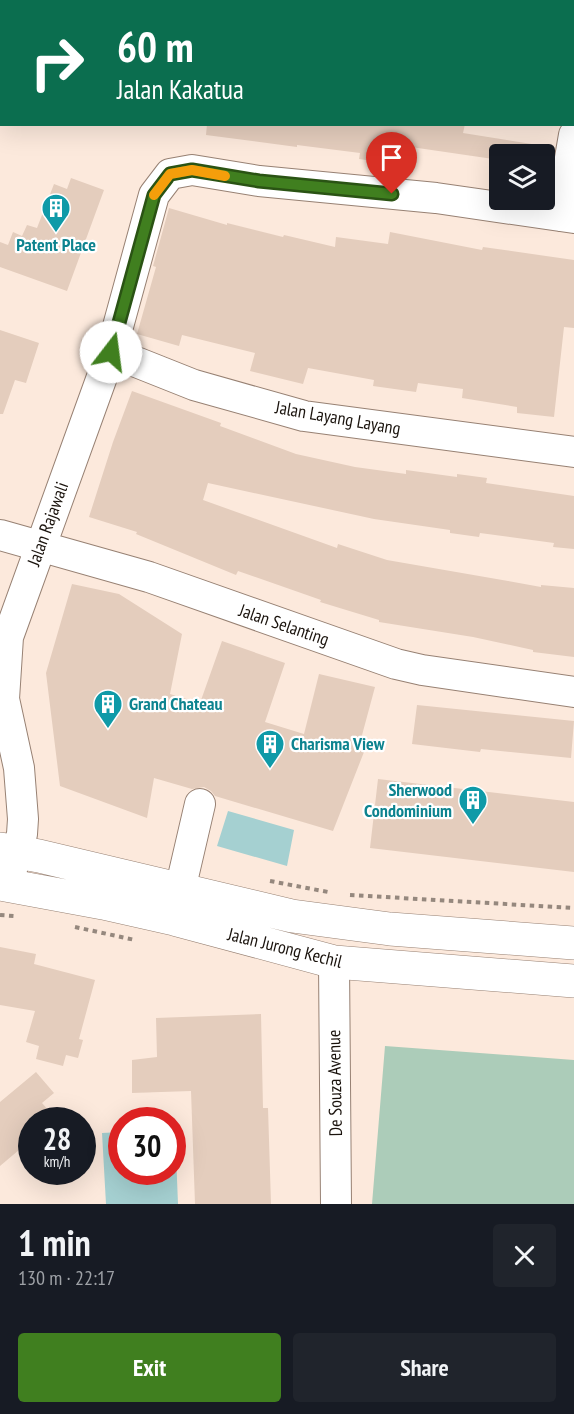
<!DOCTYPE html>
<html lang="en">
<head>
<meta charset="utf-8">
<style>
  :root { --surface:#171b24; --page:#20242c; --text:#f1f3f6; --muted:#9ea1a6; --accent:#407f1f }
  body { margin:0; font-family:"PT Sans Narrow",sans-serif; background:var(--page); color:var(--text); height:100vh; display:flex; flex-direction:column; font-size:22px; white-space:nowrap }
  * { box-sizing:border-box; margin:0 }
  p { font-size:20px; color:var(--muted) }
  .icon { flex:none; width:33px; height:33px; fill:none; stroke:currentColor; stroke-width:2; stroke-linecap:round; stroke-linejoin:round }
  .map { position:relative; height:1204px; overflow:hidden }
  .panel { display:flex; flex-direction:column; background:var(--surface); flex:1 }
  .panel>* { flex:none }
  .guide { position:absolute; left:0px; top:0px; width:574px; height:126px; box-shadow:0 6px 24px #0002; background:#0b6e4f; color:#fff; overflow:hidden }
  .tools { position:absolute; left:489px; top:144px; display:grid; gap:12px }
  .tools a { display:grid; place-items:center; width:66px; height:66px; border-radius:6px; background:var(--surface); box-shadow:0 6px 24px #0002; font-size:30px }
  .speed { position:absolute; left:18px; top:1107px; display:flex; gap:12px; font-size:30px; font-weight:700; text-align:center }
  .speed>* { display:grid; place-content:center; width:78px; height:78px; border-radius:50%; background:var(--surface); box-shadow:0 6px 24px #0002; line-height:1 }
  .speed small { font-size:15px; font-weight:400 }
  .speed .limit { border:9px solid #d22; background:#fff; color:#111 }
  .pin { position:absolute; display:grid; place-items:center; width:51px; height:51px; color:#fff; margin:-62px -26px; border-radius:50% 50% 50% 0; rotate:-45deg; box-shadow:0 0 6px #0007 }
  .pin .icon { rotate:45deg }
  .me { position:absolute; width:66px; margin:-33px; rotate:15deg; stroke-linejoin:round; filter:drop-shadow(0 0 4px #0008) }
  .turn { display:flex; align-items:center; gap:21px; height:126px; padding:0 18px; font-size:27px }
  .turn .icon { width:78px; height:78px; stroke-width:2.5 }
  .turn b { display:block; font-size:42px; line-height:51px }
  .round { display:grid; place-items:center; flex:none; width:63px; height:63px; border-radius:6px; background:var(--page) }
  .overview { display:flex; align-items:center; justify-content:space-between; height:102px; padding:0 18px }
  h1 { font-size:36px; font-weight:700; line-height:45px }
  .cta { display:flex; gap:12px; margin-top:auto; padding:12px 18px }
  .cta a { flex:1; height:69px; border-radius:6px; background:var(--accent); color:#fff; font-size:24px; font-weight:700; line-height:69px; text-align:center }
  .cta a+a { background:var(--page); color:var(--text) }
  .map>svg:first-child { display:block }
  .green { fill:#acccb9 }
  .water { fill:#a5d0d1 }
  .building { fill:#e4cdbd }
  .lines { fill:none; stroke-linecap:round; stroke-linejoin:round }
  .minor-casing { stroke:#978173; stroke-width:32 }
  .major-casing { stroke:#978173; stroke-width:34 }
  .path { stroke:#95887e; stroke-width:4; stroke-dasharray:4.5 4.5; stroke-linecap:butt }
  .minor { stroke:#fff; stroke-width:30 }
  .major { stroke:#fff; stroke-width:33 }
  .route-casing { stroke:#2a5314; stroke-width:15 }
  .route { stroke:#407f1f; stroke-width:10 }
  .slow { stroke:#f59e0b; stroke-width:10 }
  .labels { text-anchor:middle; stroke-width:4.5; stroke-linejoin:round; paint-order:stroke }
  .culture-label { font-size:18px; font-weight:bold; fill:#0d838f; stroke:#fff; text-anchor:start }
  .street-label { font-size:18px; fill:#1a130d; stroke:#fff }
</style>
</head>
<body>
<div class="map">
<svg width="574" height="1204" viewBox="0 0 574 1204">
  <rect width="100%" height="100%" fill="#fce9dc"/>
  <!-- green -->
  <path class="green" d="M 214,0 L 559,0 L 550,2 Z
    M 385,1046 L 574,1060 L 574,1204 L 372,1204 Z"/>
  <!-- water -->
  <path class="water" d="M 228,811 L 294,830 L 287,866 L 217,846 Z
    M 175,1129 L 178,1204 L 106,1204 L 102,1133 L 121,1132 L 122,1172 L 172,1172 L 173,1130 Z"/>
  <!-- building -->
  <path class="building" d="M 207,124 L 465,124 L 463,133 L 538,145 L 537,154 L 500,154 L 500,160 L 411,147 L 408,166 L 359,159 L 360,153 L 297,145 L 297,147 L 206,135 Z
    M 71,178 L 104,190 L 67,291 L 0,267 L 0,242 L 8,245 L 13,232 L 22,236 L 27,225 L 37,228 L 54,184 L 67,189 Z
    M 169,208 L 227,225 L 227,223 L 283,237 L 284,235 L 335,247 L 336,237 L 388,244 L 390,232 L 482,250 L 483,247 L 574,260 L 574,328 L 564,327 L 554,417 L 517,413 L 517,407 L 462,398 L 463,389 L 418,383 L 416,392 L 373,386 L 374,380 L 308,368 L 303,384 L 250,371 L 255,353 L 182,335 L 179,346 L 137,334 L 156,267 L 153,266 Z
    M 0,330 L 39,343 L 26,383 L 15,380 L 3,414 L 0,414 Z
    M 132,391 L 221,423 L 220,426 L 296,454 L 355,467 L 406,474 L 406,470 L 457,477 L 457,474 L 487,478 L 486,483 L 574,496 L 574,549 L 553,547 L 554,543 L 480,533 L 479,537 L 450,533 L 450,530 L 374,519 L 208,483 L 203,500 L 337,548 L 338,544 L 387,560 L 508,581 L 541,587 L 541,585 L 574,588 L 574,657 L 533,652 L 533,650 L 473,637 L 379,622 L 379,620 L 320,602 L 321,600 L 238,571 L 236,575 L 136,534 L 137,532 L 89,517 L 113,442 Z
    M 72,584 L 119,594 L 182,634 L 170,694 L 200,703 L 222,641 L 285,663 L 265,722 L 304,734 L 319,674 L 375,687 L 358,750 L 364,752 L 333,831 L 215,796 L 211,791 L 204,787 L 192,789 L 154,778 L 147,818 L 60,786 L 46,673 Z
    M 417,705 L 574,721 L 571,758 L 481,749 L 480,752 L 412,744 Z
    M 378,779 L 574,802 L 574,872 L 370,848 Z
    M 0,947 L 36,954 L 34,964 L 95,980 L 79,1039 L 83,1040 L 78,1058 L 66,1055 L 63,1066 L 36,1059 L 39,1046 L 26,1042 L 35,1011 L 0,1005 Z
    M 261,1014 L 263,1108 L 268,1108 L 271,1204 L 195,1204 L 191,1091 L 132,1093 L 132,1060 L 157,1057 L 156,1018 Z
    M 36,1072 L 54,1093 L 42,1103 L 57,1120 L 32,1120 L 32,1139 L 0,1166 L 0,1102 Z"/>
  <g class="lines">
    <!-- minor casing -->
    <g class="minor-casing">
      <path id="minor" d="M 560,216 L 574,135
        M 111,352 L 194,385 L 304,416 L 574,452
        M 0,535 L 149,577 L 396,664 L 422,670 L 574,692
        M 10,876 L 22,834 L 23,819 L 19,768 L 4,699 L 8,637 L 111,352 L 154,195 L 170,174 L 192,170 L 259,181 L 436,198 L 574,218
        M 180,890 L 200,804
        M 334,962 L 336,1204"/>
    </g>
    <!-- major casing -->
    <g class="major-casing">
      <path id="major" d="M 0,849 L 39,856 L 292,916 L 390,929 L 574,943
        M 0,884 L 103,903 L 174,919 L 334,962 L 574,981"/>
    </g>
    <!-- path -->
    <path class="path" d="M 270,881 L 328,892
      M 350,895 L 574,908
      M 0,915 L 14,916
      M 75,927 L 135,940"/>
    <!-- minor -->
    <use href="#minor" class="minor"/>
    <!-- major -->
    <use href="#major" class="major"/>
  </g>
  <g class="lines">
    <!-- route casing -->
    <g class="route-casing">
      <path id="route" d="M 111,352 L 154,195 L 170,174 L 192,170 L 259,181 L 392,194"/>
    </g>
    <!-- route -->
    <use href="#route" class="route"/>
    <!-- slow -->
    <path class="slow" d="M 154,195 L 170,174 L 192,170 L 225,176"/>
  </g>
  <!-- icons -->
  <defs>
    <g id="building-pin" transform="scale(1.5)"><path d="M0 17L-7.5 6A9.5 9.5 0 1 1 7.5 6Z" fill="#0f9aa8" stroke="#fff"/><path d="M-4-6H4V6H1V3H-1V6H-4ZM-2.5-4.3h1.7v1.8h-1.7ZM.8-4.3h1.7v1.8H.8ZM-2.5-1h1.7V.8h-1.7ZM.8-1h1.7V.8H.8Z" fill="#fff"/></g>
  </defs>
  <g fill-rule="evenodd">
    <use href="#building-pin" x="56" y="208"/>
    <use href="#building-pin" x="108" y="704"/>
    <use href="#building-pin" x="270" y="744"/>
    <use href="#building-pin" x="473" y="800"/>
  </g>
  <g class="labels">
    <!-- culture labels -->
    <g class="culture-label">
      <text x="56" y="251" text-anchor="middle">Patent Place</text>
      <text x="129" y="710">Grand Chateau</text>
      <text x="291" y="750">Charisma View</text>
      <text x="452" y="796" text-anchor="end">Sherwood<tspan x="452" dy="21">Condominium</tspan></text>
    </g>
    <!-- street labels -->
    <g class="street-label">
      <text transform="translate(338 418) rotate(10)" y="6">Jalan Layang Layang</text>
      <text transform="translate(48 524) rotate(-70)" y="6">Jalan Rajawali</text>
      <text transform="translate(284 625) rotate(19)" y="6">Jalan Selanting</text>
      <text transform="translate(285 948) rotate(14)" y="6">Jalan Jurong Kechil</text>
      <text transform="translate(335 1083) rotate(-91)" y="6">De Souza Avenue</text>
    </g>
  </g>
</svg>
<div class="tools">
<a><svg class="icon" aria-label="layers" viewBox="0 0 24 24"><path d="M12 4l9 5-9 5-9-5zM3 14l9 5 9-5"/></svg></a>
</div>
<div class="speed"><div>28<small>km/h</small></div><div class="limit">30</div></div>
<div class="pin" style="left:392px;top:194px;background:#d93025"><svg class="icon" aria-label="arrive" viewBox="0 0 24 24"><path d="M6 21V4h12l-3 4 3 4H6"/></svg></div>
<svg class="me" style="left:111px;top:352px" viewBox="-20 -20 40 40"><circle r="19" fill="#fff"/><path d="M0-13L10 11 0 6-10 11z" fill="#407f1f"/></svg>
<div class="guide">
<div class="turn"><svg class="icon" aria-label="right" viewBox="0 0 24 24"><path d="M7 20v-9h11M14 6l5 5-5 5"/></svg><div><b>60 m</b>Jalan Kakatua</div></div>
</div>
</div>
<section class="panel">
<div class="overview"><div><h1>1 min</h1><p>130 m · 22:17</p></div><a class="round"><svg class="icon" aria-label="close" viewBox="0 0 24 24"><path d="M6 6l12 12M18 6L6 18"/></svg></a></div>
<div class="cta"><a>Exit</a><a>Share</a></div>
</section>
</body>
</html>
